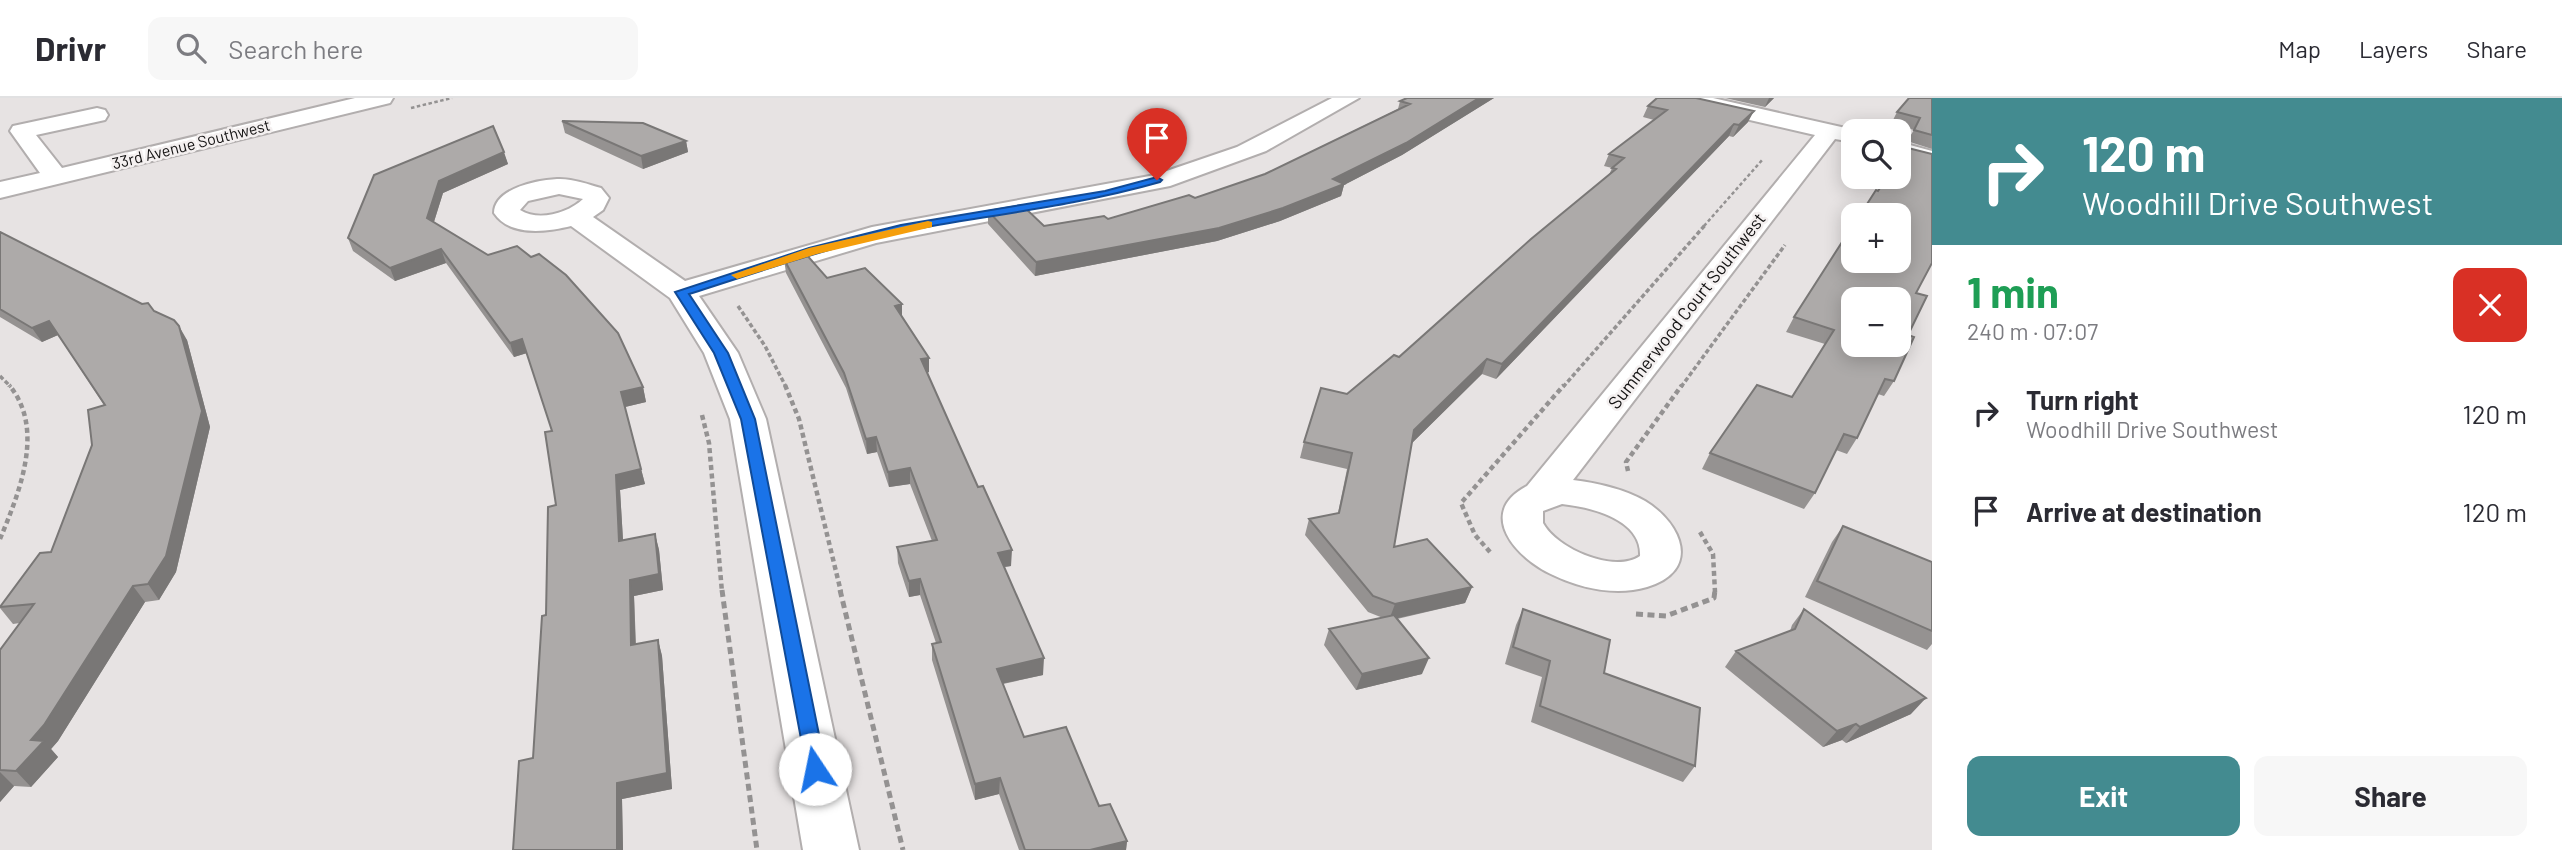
<!DOCTYPE html>
<html lang="en">
<head>
<meta charset="utf-8">
<style>
  :root { --surface:#fff; --page:#f7f7f7; --text:#2b2b33; --muted:#7c7c81; --line:#e1e1e2; --accent:#438b90 }
  body { margin:0; font-family:Barlow,sans-serif; background:var(--page); color:var(--text); height:100vh; display:flex; flex-direction:column; font-size:26px; white-space:nowrap }
  * { box-sizing:border-box; margin:0 }
  p { font-size:23px; color:var(--muted) }
  .icon { flex:none; width:38px; height:38px; fill:none; stroke:currentColor; stroke-width:2; stroke-linecap:round; stroke-linejoin:round }
  .map { position:relative; flex:1; overflow:hidden }
  .details { display:flex; flex-direction:column; background:var(--surface); width:630px }
  .details>* { flex:none }
  .banner { background:#438b90; color:#fff; overflow:hidden }
  .fabs { position:absolute; left:1841px; top:21px; display:grid; gap:14px }
  .fabs a { display:grid; place-items:center; width:70px; height:70px; border-radius:14px; background:var(--surface); box-shadow:0 4px 18px #0003; font-size:35px }
  .pin { position:absolute; display:grid; place-items:center; width:60px; height:60px; color:#fff; margin:-72px -30px; border-radius:50% 50% 50% 0; rotate:-45deg; box-shadow:0 0 7px #0007 }
  .pin .icon { rotate:45deg }
  .me { position:absolute; width:77px; margin:-38px; rotate:349deg; stroke-linejoin:round; filter:drop-shadow(0 0 5px #0008) }
  .turn { display:flex; align-items:center; gap:24px; height:147px; padding:0 35px; font-size:32px }
  .turn .icon { width:91px; height:91px; stroke-width:2.5 }
  .turn b { display:block; font-size:49px; line-height:60px }
  .round { display:grid; place-items:center; flex:none; width:74px; height:74px; border-radius:14px; background:var(--page) }
  .summary { display:flex; align-items:center; justify-content:space-between; height:119px; padding:0 35px }
  h1 { font-size:42px; font-weight:700; line-height:52px; color:#1e9e55 }
  .primary-button { display:flex; gap:14px; margin-top:auto; padding:14px 35px }
  .primary-button a { flex:1; height:80px; border-radius:14px; background:var(--accent); color:#fff; font-size:28px; font-weight:700; line-height:80px; text-align:center }
  .primary-button a+a { background:var(--page); color:var(--text) }
  ul { padding:0; list-style:none }
  li { display:flex; align-items:center; gap:21px; height:98px; padding:0 35px }
  li div { flex:1 }
  li b { display:block; font-size:26px }
  li em { font-style:normal }
  header { display:flex; align-items:center; gap:42px; box-sizing:border-box; height:98px; padding:0 35px; background:var(--surface); border-bottom:2px solid var(--line) }
  header strong { font-size:33px }
  nav { display:flex; gap:38px; margin-inline-start:auto; font-size:24px }
  .search { width:490px; height:63px; background:var(--page); display:flex; align-items:center; gap:18px; box-sizing:border-box; padding:0 24px; border-radius:14px; color:var(--muted); font-size:26px }
  main { display:flex; flex:1; min-height:0 }
  .map>svg:first-child { display:block }
  .lines { fill:none; stroke-linecap:round; stroke-linejoin:round }
  .minor-casing { stroke:#b2aeae; stroke-width:4 }
  .path-far3 { stroke:#949292; stroke-width:2.5; stroke-dasharray:3.5 2.5; stroke-linecap:butt }
  .path-far2 { stroke:#949292; stroke-width:3.5; stroke-dasharray:4.5 2.5; stroke-linecap:butt }
  .path-far1 { stroke:#949292; stroke-width:4.5; stroke-dasharray:5 3.5; stroke-linecap:butt }
  .path { stroke:#949292; stroke-width:5; stroke-dasharray:7 4.5; stroke-linecap:butt }
  .minor { fill:#fff; fill-rule:evenodd }
  .wall { fill:#959291 }
  .shaded-wall { fill:#797776 }
  .building { fill:#adaaa9; stroke:#797776; stroke-width:2; fill-rule:evenodd }
  .route { fill:#1a73e8; stroke:#114b97; stroke-width:2 }
  .slow { fill:#f59e0b }
  .labels { text-anchor:middle; stroke-width:5; stroke-linejoin:round; paint-order:stroke }
  .far-street-label { font-size:16px; fill:#141313; stroke:#f4f0f0 }
  .street-label { font-size:18px; fill:#141313; stroke:#f4f0f0 }
</style>
</head>
<body>
<header>
<strong>Drivr</strong>
<div class="search"><svg class="icon" aria-label="search" viewBox="0 0 24 24"><circle cx="10" cy="10" r="6"/><path d="M15 15l6 6"/></svg>Search here</div>
<nav><a>Map</a><a>Layers</a><a>Share</a></nav>
</header>
<main>
<div class="map">
<svg width="1932" height="752" viewBox="0 0 1932 752">
  <rect width="100%" height="100%" fill="#e7e3e3"/>
  <g class="lines">
    <!-- minor casing -->
    <g class="minor-casing">
      <path id="minor" d="M 355,0 L 393,0 L 390,5 L 0,100 L 0,84 L 40,75 L 10,33 L 13,28 L 97,10 L 105,12 L 108,17 L 105,22 L 36,37 L 62,70 Z
        M 1332,0 L 1359,0 L 1266,53 L 1170,88 L 876,145 L 699,198 L 738,255 L 766,321 L 859,752 L 803,752 L 730,321 L 704,255 L 670,200 L 571,128 C 547,134 510,139 494,115 C 494,90 538,82 557,81 C 571,80 588,86 601,90 L 609,100 L 603,112 L 593,119 L 685,183 L 872,129 L 1155,77 L 1237,49 ZM 559,96 L 583,101 C 568,115 539,124 520,112 L 528,103 Z
        M 1673,0 L 1713,0 L 1859,33 L 1853,33 L 1853,44 L 1835,41 L 1573,382 C 1597,385 1624,391 1645,403 C 1683,426 1701,473 1647,489 C 1617,498 1582,491 1553,477 C 1517,461 1475,415 1527,388 L 1815,37 L 1676,5 ZM 1562,406 C 1590,409 1642,421 1640,458 C 1614,476 1556,450 1543,425 L 1543,413 Z
        M 1899,44 L 1932,53 L 1932,68 L 1899,59 Z"/>
    </g>
    <!-- path-far3 -->
    <path class="path-far3" d="M 411,10 L 452,0
      M 1704,128 L 1763,61"/>
    <!-- path-far2 -->
    <path class="path-far2" d="M 738,208 L 765,248 L 786,289
      M 0,278 L 11,289
      M 1563,289 L 1706,126
      M 1681,289 L 1785,147"/>
    <!-- path-far1 -->
    <path class="path-far1" d="M 785,287 L 799,321 L 841,494
      M 702,317 L 709,345 L 722,494
      M 1628,373 L 1626,364 L 1682,287
      M 1700,434 L 1713,456 L 1715,494
      M 0,441 C 19,395 46,331 9,287
      M 1490,454 L 1475,437 L 1461,405 L 1564,287"/>
    <!-- path -->
    <path class="path" d="M 722,492 L 757,752
      M 840,492 L 903,752
      M 1636,516 L 1666,518 L 1714,500 L 1715,492"/>
    <!-- minor -->
    <use href="#minor" class="minor"/>
  </g>
  <!-- wall -->
  <path class="wall" d="M 1407,0 L 1494,0 L 1402,57 L 1344,87 L 1341,98 L 1280,123 L 1217,143 L 1035,178 L 988,126 L 988,113 L 1044,128 L 1108,121 L 1195,100 L 1265,76 L 1398,11 L 1400,3 Z
    M 1725,0 L 1774,0 L 1765,9 Z
    M 1932,0 L 1932,51 L 1907,43 L 1914,32 L 1891,26 L 1897,14 Z
    M 1648,8 L 1748,24 L 1733,39 L 1729,38 L 1496,281 L 1482,276 L 1412,345 L 1394,449 L 1472,489 L 1465,505 L 1397,521 L 1422,576 L 1356,592 L 1324,547 L 1329,531 L 1383,520 L 1368,514 L 1305,437 L 1309,421 L 1338,415 L 1347,371 L 1300,360 L 1304,344 L 1347,296 L 1399,259 L 1609,77 L 1612,70 L 1604,68 L 1609,56 L 1654,22 L 1643,19 Z
    M 562,23 L 686,43 L 688,54 L 643,71 L 565,35 Z
    M 493,28 L 508,66 L 443,95 L 434,124 L 643,289 L 646,304 L 625,309 L 645,386 L 620,392 L 623,442 L 655,436 L 659,452 L 663,492 L 634,498 L 636,546 L 658,542 L 662,558 L 672,691 L 622,701 L 623,752 L 513,752 L 533,660 L 556,407 L 552,333 L 527,255 L 514,259 L 446,165 L 395,183 L 353,153 L 348,140 Z
    M 1878,93 L 1916,195 L 1908,237 L 1894,283 L 1884,298 L 1878,296 L 1857,340 L 1847,356 L 1836,352 L 1815,395 L 1804,411 L 1702,371 L 1710,355 L 1792,299 L 1825,246 L 1786,234 L 1794,219 Z
    M 0,134 L 154,213 L 187,242 L 210,329 L 176,474 L 159,502 L 145,504 L 58,643 L 51,651 L 58,659 L 31,689 L 14,688 L 0,704 L 0,552 L 20,525 L 13,526 L 0,510 L 0,509 L 51,454 L 92,347 L 104,307 L 58,237 L 42,244 L 0,219 Z
    M 784,161 L 827,180 L 902,206 L 902,220 L 929,260 L 929,274 L 927,275 L 1011,468 L 1004,469 L 1043,577 L 1003,586 L 1024,639 L 1099,708 L 1127,743 L 1126,752 L 1019,752 L 999,696 L 975,702 L 932,562 L 932,546 L 936,545 L 920,497 L 909,499 L 898,465 L 897,449 L 932,443 L 910,386 L 889,389 L 877,354 L 867,356 L 846,290 L 786,175 Z
    M 1843,428 L 1932,464 L 1932,546 L 1927,552 L 1805,499 L 1832,444 Z
    M 1523,511 L 1604,575 L 1695,668 L 1683,684 L 1531,624 L 1542,579 L 1505,566 L 1516,527 Z
    M 1804,511 L 1911,616 L 1846,645 L 1842,642 L 1823,649 L 1725,569 L 1736,553 L 1790,533 L 1792,527 Z"/>
  <!-- shaded-wall -->
  <path class="shaded-wall" d="M 1479,0 L 1494,0 L 1402,57 L 1344,87 L 1341,98 L 1280,123 L 1217,143 L 1035,178 L 1036,164 Z
    M 1769,0 L 1774,0 L 1765,9 Z
    M 1754,13 L 1748,24 L 1733,39 L 1739,27 Z
    M 1734,26 L 1729,38 L 1496,281 L 1502,266 Z
    M 686,43 L 688,54 L 643,71 L 641,58 Z
    M 504,54 L 508,66 L 443,95 L 431,133 L 427,120 L 439,83 Z
    M 441,151 L 446,165 L 395,183 L 390,170 Z
    M 902,206 L 902,220 L 895,208 Z
    M 49,223 L 58,237 L 42,244 L 32,230 Z
    M 179,228 L 187,242 L 210,329 L 176,474 L 159,502 L 148,486 Z
    M 522,241 L 527,255 L 514,259 L 510,245 Z
    M 929,260 L 929,274 L 921,276 L 921,261 Z
    M 1487,261 L 1482,276 L 1409,348 L 1414,332 Z
    M 643,289 L 646,304 L 625,309 L 621,294 Z
    M 876,339 L 877,354 L 867,356 L 866,341 Z
    M 910,370 L 910,386 L 889,389 L 888,374 Z
    M 641,371 L 645,386 L 620,392 L 624,459 L 619,443 L 616,377 Z
    M 655,436 L 659,452 L 663,492 L 634,498 L 636,563 L 631,547 L 630,482 Z
    M 1012,452 L 1011,468 L 997,470 L 998,455 Z
    M 920,481 L 920,497 L 909,499 L 909,483 Z
    M 133,488 L 145,504 L 58,643 L 51,651 L 58,659 L 31,689 L 16,673 L 31,642 Z
    M 1472,489 L 1465,505 L 1389,522 L 1395,506 Z
    M 658,542 L 662,558 L 672,691 L 622,701 L 623,752 L 617,752 L 617,685 Z
    M 1044,560 L 1043,577 L 996,587 L 997,571 Z
    M 1429,560 L 1422,576 L 1356,592 L 1362,576 Z
    M 1926,600 L 1911,616 L 1846,645 L 1860,629 Z
    M 1856,626 L 1842,642 L 1823,649 L 1837,633 Z
    M 0,674 L 14,688 L 0,704 Z
    M 1000,680 L 999,696 L 975,702 L 975,686 Z
    M 1127,743 L 1126,752 L 1090,752 Z"/>
  <!-- building -->
  <path class="building" d="M 1407,0 L 1479,0 L 1406,45 L 1333,81 L 1344,86 L 1283,110 L 1219,130 L 1036,164 L 988,113 L 1022,107 L 1044,128 L 1104,118 L 1108,121 L 1189,97 L 1195,100 L 1265,76 L 1410,6 L 1400,3 Z
    M 1657,0 L 1696,0 L 1754,13 L 1739,27 L 1734,26 L 1502,266 L 1487,261 L 1414,332 L 1394,449 L 1427,441 L 1472,489 L 1395,506 L 1373,498 L 1309,421 L 1339,415 L 1352,355 L 1304,344 L 1321,290 L 1347,296 L 1394,257 L 1399,259 L 1531,141 L 1616,71 L 1612,70 L 1624,60 L 1609,56 L 1667,12 L 1648,8 Z
    M 1909,0 L 1932,0 L 1932,37 L 1914,32 L 1920,20 L 1897,14 Z
    M 562,23 L 643,25 L 686,43 L 641,58 Z
    M 493,28 L 504,54 L 439,83 L 427,120 L 488,157 L 517,148 L 531,159 L 539,156 L 566,177 L 618,235 L 643,289 L 621,294 L 641,371 L 616,377 L 619,443 L 655,436 L 659,476 L 630,482 L 631,547 L 658,542 L 667,675 L 617,685 L 617,752 L 513,752 L 519,663 L 533,660 L 542,518 L 546,517 L 548,409 L 556,407 L 545,334 L 552,333 L 522,241 L 510,245 L 441,151 L 390,170 L 348,140 L 374,77 Z
    M 1904,49 L 1932,56 L 1932,165 L 1916,195 L 1927,198 L 1908,237 L 1914,239 L 1894,283 L 1885,281 L 1857,340 L 1844,336 L 1815,395 L 1710,355 L 1757,287 L 1792,299 L 1834,232 L 1794,219 L 1853,127 L 1853,163 L 1899,163 L 1899,117 L 1860,117 L 1876,92 L 1878,93 L 1887,79 L 1899,79 L 1899,58 ZM 1853,201 L 1899,201 L 1899,247 L 1853,247 Z
    M 0,134 L 142,206 L 148,205 L 154,213 L 174,222 L 179,228 L 202,313 L 166,458 L 148,486 L 133,488 L 44,627 L 31,642 L 44,643 L 16,673 L 0,672 L 0,552 L 34,506 L 0,509 L 40,455 L 51,454 L 92,347 L 88,312 L 105,307 L 49,223 L 32,230 L 0,211 Z
    M 805,155 L 827,180 L 865,170 L 902,206 L 895,208 L 929,260 L 921,261 L 978,389 L 983,388 L 1012,452 L 998,455 L 1044,560 L 997,571 L 1024,639 L 1066,629 L 1099,708 L 1110,706 L 1127,743 L 1090,752 L 1025,752 L 1000,680 L 975,686 L 932,546 L 941,544 L 920,481 L 909,483 L 897,449 L 937,442 L 910,370 L 888,374 L 876,339 L 866,341 L 844,275 L 784,161 Z
    M 1843,428 L 1932,464 L 1932,533 L 1817,483 Z
    M 1523,511 L 1610,542 L 1604,575 L 1700,610 L 1695,668 L 1540,608 L 1550,563 L 1513,549 Z
    M 1804,511 L 1926,600 L 1860,629 L 1856,626 L 1837,633 L 1736,553 L 1795,531 Z
    M 1394,517 L 1429,560 L 1362,576 L 1329,531 Z"/>
  <!-- route -->
  <path class="route" d="M 1157,79 L 1162,82 L 1160,84 C 1076,108 990,117 904,133 C 831,148 759,174 689,196 L 728,255 L 755,321 L 826,671 L 823,678 L 815,680 L 808,678 L 741,321 L 714,255 L 675,194 L 809,150 L 901,127 L 1105,93 Z"/>
  <!-- slow -->
  <path class="slow" d="M 928,123 L 932,124 L 932,129 L 817,156 L 737,181 L 731,177 L 809,150 Z"/>
  <g class="labels">
    <!-- far-street labels -->
    <g class="far-street-label">
      <text transform="translate(191 46) rotate(-14)" y="6">33rd Avenue Southwest</text>
    </g>
    <!-- street labels -->
    <g class="street-label">
      <text transform="translate(1687 213) rotate(-52)" y="6">Summerwood Court Southwest</text>
    </g>
  </g>
</svg>
<div class="fabs">
<a><svg class="icon" aria-label="search" viewBox="0 0 24 24"><circle cx="10" cy="10" r="6"/><path d="M15 15l6 6"/></svg></a>
<a>+</a>
<a>−</a>
</div>
<div class="pin" style="left:1157px;top:82px;background:#d93025"><svg class="icon" aria-label="arrive" viewBox="0 0 24 24"><path d="M6 21V4h12l-3 4 3 4H6"/></svg></div>
<svg class="me" style="left:815px;top:671px" viewBox="-20 -20 40 40"><circle r="19" fill="#fff"/><path d="M0-13L10 11 0 6-10 11z" fill="#1a73e8"/></svg>
</div>
<section class="details">
<div class="banner">
<div class="turn"><svg class="icon" aria-label="right" viewBox="0 0 24 24"><path d="M7 20v-9h11M14 6l5 5-5 5"/></svg><div><b>120 m</b>Woodhill Drive Southwest</div></div>
</div>
<div class="summary"><div><h1>1 min</h1><p>240 m · 07:07</p></div><a class="round" style="background:#d93025;color:#fff"><svg class="icon" aria-label="close" viewBox="0 0 24 24"><path d="M6 6l12 12M18 6L6 18"/></svg></a></div>
<ul>
<li><svg class="icon" aria-label="right" viewBox="0 0 24 24"><path d="M7 20v-9h11M14 6l5 5-5 5"/></svg><div><b>Turn right</b><p>Woodhill Drive Southwest</p></div><em>120 m</em></li>
<li><svg class="icon" aria-label="arrive" viewBox="0 0 24 24"><path d="M6 21V4h12l-3 4 3 4H6"/></svg><div><b>Arrive at destination</b></div><em>120 m</em></li>
</ul>
<div class="primary-button"><a>Exit</a><a>Share</a></div>
</section>
</main>
</body>
</html>
